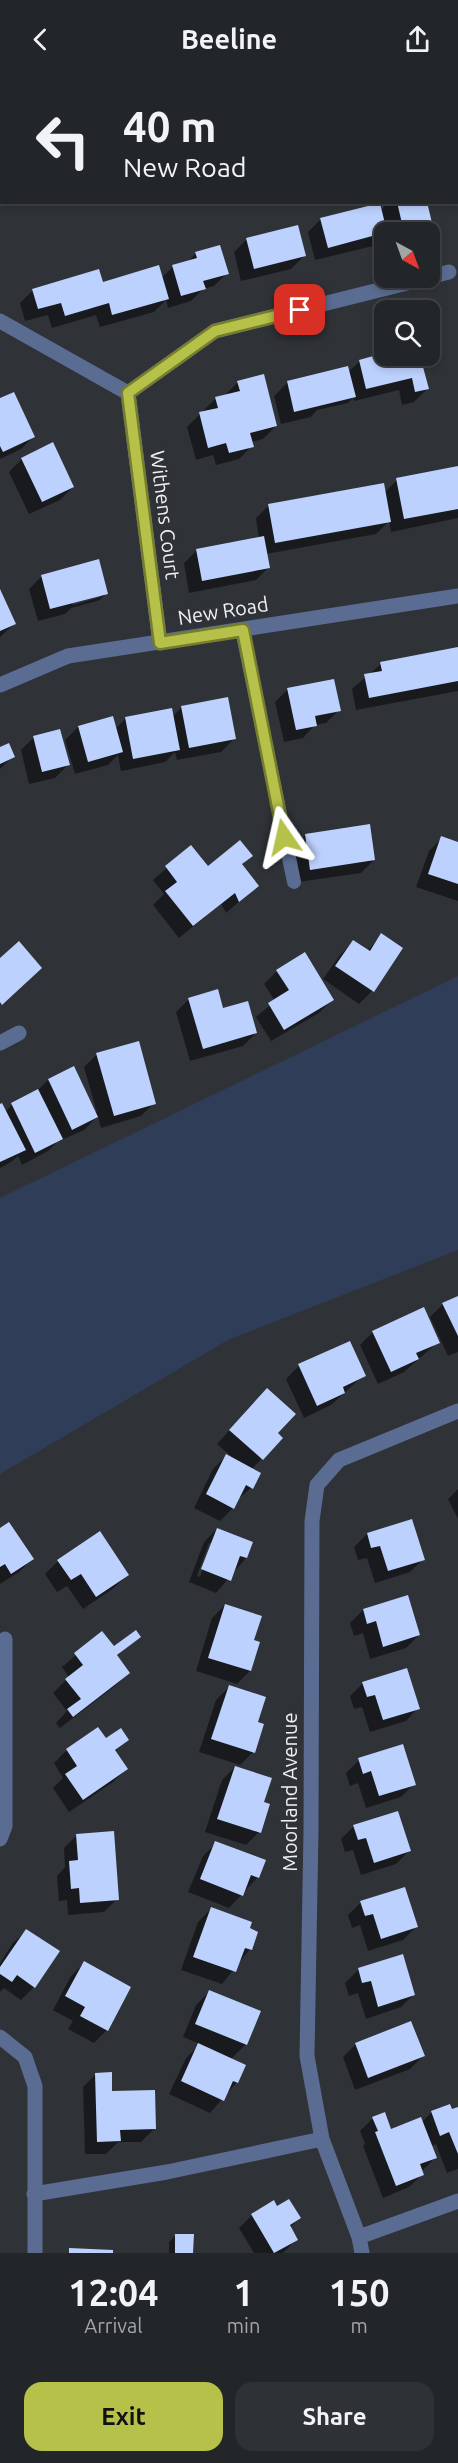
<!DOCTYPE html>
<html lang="en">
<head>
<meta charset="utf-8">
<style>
  :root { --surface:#232629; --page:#2f3235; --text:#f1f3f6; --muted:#a3a5a8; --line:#404346; --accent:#b6c149 }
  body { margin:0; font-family:Ubuntu,sans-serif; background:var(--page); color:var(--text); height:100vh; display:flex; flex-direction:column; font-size:22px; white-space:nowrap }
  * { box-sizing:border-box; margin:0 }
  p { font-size:20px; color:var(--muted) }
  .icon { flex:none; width:33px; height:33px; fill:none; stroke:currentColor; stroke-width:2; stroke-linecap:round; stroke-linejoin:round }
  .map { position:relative; height:2175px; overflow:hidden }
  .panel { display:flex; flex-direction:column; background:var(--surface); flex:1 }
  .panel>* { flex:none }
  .hud { position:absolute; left:0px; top:0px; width:459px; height:126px; box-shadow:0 3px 9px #0003,0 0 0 2px var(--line); background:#232629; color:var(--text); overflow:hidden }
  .needle { width:39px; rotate:139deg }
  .buttons { position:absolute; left:374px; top:144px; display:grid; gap:12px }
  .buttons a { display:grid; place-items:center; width:66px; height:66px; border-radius:12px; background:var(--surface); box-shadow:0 3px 9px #0003,0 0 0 2px var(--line); font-size:30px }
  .pin { position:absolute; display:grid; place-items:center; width:51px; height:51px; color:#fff; margin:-26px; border-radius:12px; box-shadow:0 3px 9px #0006 }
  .me { position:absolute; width:66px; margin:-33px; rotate:349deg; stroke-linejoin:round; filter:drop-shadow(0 0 4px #0008) }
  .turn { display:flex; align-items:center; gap:21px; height:126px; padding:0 24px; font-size:27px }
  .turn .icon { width:78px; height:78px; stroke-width:2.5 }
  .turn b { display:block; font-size:42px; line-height:51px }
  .eta { display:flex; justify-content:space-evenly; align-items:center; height:102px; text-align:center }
  .eta b { font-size:36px; font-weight:600; line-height:42px }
  .button { display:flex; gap:12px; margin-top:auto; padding:12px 24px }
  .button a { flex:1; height:69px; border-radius:18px; background:var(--accent); color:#111; font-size:24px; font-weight:600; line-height:69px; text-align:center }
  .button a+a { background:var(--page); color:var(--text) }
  header { display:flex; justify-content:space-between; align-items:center; height:78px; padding:0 24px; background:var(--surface); font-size:27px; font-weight:600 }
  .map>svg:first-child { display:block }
  .green { fill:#303d59 }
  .shadow { fill:#0007; fill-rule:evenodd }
  .building { fill:#bcd1fd }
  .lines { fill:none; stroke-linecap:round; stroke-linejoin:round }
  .service { stroke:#5a6c92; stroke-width:14 }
  .minor { stroke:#5a6c92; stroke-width:15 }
  .tertiary { stroke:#5a6c92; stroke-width:15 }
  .route-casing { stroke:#767d2f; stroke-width:15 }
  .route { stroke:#b6c149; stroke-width:10 }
  .labels { text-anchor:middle; stroke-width:6; stroke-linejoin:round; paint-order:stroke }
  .street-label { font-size:20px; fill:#eff0f4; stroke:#2f3237 }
</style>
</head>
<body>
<header><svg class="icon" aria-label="back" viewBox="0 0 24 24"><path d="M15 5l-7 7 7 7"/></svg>Beeline<svg class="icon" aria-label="share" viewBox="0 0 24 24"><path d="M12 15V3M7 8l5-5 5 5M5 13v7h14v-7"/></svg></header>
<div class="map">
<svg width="458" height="2175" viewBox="0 0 458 2175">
  <rect width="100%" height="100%" fill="#2f3237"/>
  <!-- green -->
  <path class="green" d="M 458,898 L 458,1172 L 228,1262 L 0,1396 L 0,1120 Z"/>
  <!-- shadow -->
  <path class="shadow" d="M 146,0 L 314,0 L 142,2 Z
    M 0,34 L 2,34 L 0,70 Z
    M 389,124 L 426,124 L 432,148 L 425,154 L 388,153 L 373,168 L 315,182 L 308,154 L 321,141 L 380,133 Z
    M 247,161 L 304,178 L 291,191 L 241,203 L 234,174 Z
    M 196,175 L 227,195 L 214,208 L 203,211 L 191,223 L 168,230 L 166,222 L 154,234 L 100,249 L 96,237 L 52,250 L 48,237 L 25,243 L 20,225 L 33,212 L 161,200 L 173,189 L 187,185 Z
    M 384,277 L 419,278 L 427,311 L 414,324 L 402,327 L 399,312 L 354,323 L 353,320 L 348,325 L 317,332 L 311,339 L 281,346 L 274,318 L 287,305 L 348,294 L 360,283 Z
    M 238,304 L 276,348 L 263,361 L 251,364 L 252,368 L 239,381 L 216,387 L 213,377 L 196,382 L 187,349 L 216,320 L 225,317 Z
    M 0,322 L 34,358 L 21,371 L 0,381 Z
    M 22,381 L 73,409 L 60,422 L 29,436 L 9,394 Z
    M 458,390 L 458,440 L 391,454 L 389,443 L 376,456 L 266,476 L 269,489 L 256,502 L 189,515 L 184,485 L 197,472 L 259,460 L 256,440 L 269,427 L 384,415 L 397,402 Z
    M 42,498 L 106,515 L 100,522 L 71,530 L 65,536 L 38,543 L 29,511 ZM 101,516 L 101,519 L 73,527 L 72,524 Z
    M 0,515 L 14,546 L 0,559 Z
    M 458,571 L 458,613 L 356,632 L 352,611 L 381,586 Z
    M 288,611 L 339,632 L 326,645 L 315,647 L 303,660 L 284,664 L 275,624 Z
    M 182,629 L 234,661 L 221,674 L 177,682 L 175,674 L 165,684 L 121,693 L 118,677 L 108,687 L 75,696 L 65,662 L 78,649 L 115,651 L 126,640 L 172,639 Z
    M 34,659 L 68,687 L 55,700 L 29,706 L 21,672 Z
    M 0,671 L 13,678 L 0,691 Z
    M 306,757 L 374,782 L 361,795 L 298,804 L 293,770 Z
    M 442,760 L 458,766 L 458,823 L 416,809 L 429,773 Z
    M 191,769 L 208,790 L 251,778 L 241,787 L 257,808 L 226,835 L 221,826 L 179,860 L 153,827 L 164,816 L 153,802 Z
    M 382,857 L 372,913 L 359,926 L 323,901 L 340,877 L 353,864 L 367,873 Z
    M 277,893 L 332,922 L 319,935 L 271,963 L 256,939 L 275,923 L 264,906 Z
    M 189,921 L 222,932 L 256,955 L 243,968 L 190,983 L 176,934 Z
    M 97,976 L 154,1025 L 141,1038 L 101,1050 L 98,1038 L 84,1052 L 57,1064 L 48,1073 L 22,1087 L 18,1078 L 11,1084 L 0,1090 L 0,1028 L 5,1034 L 12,1027 L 36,1014 L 48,1002 L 97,1035 L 84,989 Z
    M 458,1219 L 458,1274 L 448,1278 L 430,1239 L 443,1226 Z
    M 373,1254 L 438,1264 L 404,1294 L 378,1306 L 360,1267 Z
    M 299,1288 L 364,1297 L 331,1327 L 304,1340 L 286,1301 Z
    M 254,1325 L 281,1360 L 252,1391 L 251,1410 L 237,1422 L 233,1430 L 220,1443 L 194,1430 L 213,1391 L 226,1378 L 234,1381 L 217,1366 Z
    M 458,1411 L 458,1441 L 448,1421 Z
    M 217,1451 L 246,1480 L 216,1515 L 189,1504 L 204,1464 ZM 209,1465 L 212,1465 L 200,1499 L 197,1498 Z
    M 0,1452 L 32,1481 L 19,1494 L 0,1506 Z
    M 367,1456 L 423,1481 L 410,1494 L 375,1505 L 367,1480 L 358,1482 L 354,1469 Z
    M 58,1483 L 127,1497 L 114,1510 L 83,1531 L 67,1508 L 57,1514 L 45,1496 Z
    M 225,1527 L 252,1563 L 258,1565 L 250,1593 L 237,1606 L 196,1593 L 212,1540 Z
    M 363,1532 L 419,1557 L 406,1570 L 370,1581 L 363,1555 L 354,1558 L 350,1545 Z
    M 102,1555 L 114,1570 L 139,1558 L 116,1579 L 128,1595 L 115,1608 L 60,1650 L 56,1645 L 67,1633 L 53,1615 L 69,1599 L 62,1589 Z
    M 363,1605 L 418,1630 L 406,1643 L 370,1654 L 362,1629 L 354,1631 L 350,1618 Z
    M 229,1609 L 256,1645 L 253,1674 L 240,1687 L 199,1674 L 216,1622 Z
    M 98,1651 L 105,1662 L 127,1662 L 115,1674 L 126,1691 L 113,1704 L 69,1734 L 53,1710 L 63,1700 L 54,1685 L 67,1672 Z
    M 359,1682 L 414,1706 L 401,1719 L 366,1730 L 358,1705 L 350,1708 L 346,1695 Z
    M 235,1689 L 259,1754 L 246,1767 L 205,1754 L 222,1702 Z
    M 354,1748 L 409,1773 L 396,1786 L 361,1797 L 353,1772 L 345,1774 L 341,1761 Z
    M 77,1757 L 117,1821 L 104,1834 L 68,1837 L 67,1822 L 59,1823 L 57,1798 L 65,1789 L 64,1770 Z
    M 216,1765 L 258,1799 L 229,1830 L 188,1814 L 203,1778 Z
    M 361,1824 L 416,1849 L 403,1862 L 368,1873 L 360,1847 L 352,1850 L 348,1837 Z
    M 211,1831 L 248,1851 L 250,1871 L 222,1906 L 181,1892 L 198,1844 Z
    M 26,1853 L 34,1909 L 21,1922 L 4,1910 L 0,1914 L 0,1885 L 13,1865 Z
    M 402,1878 L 414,1916 L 401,1929 L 366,1941 L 358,1915 L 349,1918 L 345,1905 L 358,1892 Z
    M 84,1885 L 107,1952 L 94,1965 L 68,1951 L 73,1943 L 53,1932 L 71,1898 Z
    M 209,1914 L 246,1966 L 231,1981 L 237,2004 L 210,2035 L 169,2016 L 186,1980 L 200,1966 L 183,1959 L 196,1927 Z
    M 356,1966 L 423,1978 L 410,1991 L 355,2012 L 343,1979 Z
    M 96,1996 L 111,2014 L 154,2051 L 141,2064 L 118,2064 L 106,2076 L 85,2076 L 83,2009 Z
    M 449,2028 L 451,2033 L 458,2030 L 458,2091 L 447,2095 L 436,2066 L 431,2068 L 435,2080 L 421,2094 L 422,2097 L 409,2109 L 383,2120 L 363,2068 L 365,2066 L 360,2053 L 373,2040 L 390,2053 L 421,2045 L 431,2035 Z
    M 277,2130 L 299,2140 L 290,2150 L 296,2162 L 283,2175 L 254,2175 L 239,2150 L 252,2137 Z
    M 176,2157 L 192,2175 L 169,2175 L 169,2164 Z"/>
  <!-- building -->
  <path class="building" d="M 397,124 L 427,124 L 433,149 L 404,154 Z
    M 380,125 L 387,154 L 328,170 L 320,140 Z
    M 298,147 L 306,178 L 254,191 L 246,160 Z
    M 220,167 L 229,196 L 203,203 L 206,211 L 181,218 L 172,187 L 197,180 L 195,174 Z
    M 159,187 L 169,221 L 112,237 L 109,225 L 65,238 L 61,225 L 38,231 L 32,211 L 99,191 L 103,204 Z
    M 384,275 L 384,278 L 420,278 L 429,311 L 415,314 L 412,300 L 366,311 L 359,282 Z
    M 348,288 L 356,319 L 294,334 L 287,303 Z
    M 264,296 L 277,348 L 250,355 L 254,369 L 229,375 L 226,365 L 208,370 L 199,334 L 218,330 L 215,319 L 240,313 L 237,303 Z
    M 14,314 L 35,359 L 3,374 L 0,368 L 0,320 Z
    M 53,364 L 74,409 L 42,424 L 21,380 Z
    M 458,388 L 458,431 L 404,441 L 396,400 Z
    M 384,405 L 391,444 L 275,465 L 268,426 Z
    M 264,458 L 270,490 L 202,503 L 196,471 Z
    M 99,481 L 108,516 L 50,531 L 41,497 Z
    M 0,511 L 16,546 L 0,553 Z
    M 458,569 L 458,603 L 369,620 L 364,596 L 382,593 L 380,584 Z
    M 334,601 L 341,633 L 315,638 L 317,648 L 296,652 L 287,610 Z
    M 228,619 L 236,661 L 189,670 L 181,628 Z
    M 172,630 L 180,672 L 133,681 L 125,639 Z
    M 113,638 L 123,674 L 88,684 L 78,648 Z
    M 60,651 L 70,687 L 42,694 L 33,658 Z
    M 9,665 L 15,679 L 0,686 L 0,669 Z
    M 370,746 L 375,782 L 310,792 L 305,756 Z
    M 441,758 L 458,764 L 458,806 L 428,796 Z
    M 240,762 L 253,778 L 242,786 L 259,808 L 239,824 L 235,815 L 193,848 L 165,813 L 177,804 L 165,788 L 191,767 L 208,788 Z
    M 381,855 L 403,870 L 374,914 L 335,888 L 353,862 L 370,873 Z
    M 19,863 L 42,890 L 2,927 L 0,924 L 0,880 Z
    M 305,874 L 334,922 L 284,952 L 268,925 L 289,912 L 276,892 Z
    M 218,911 L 223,930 L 248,923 L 257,955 L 203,971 L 188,920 Z
    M 139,963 L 156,1026 L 114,1038 L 96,975 Z
    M 74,988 L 98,1039 L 72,1052 L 48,1001 Z
    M 38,1011 L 63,1061 L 35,1075 L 11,1025 Z
    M 2,1025 L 26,1072 L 0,1084 L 0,1026 Z
    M 458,1218 L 458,1258 L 442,1225 Z
    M 424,1229 L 440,1265 L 416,1275 L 419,1281 L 391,1294 L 372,1253 Z
    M 350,1263 L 366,1298 L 343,1309 L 345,1315 L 317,1328 L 298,1286 Z
    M 267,1310 L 296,1336 L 278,1355 L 283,1360 L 263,1382 L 229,1352 Z
    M 226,1376 L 261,1395 L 253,1411 L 246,1407 L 234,1431 L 206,1416 Z
    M 412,1441 L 425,1482 L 388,1493 L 380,1468 L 371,1470 L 367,1455 Z
    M 9,1444 L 34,1481 L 11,1496 L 5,1486 L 0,1489 L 0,1450 Z
    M 217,1450 L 253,1464 L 247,1480 L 240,1478 L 231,1503 L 201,1491 Z
    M 100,1453 L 129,1497 L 96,1519 L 81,1496 L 71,1502 L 57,1482 Z
    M 408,1517 L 420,1557 L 383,1569 L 376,1543 L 367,1546 L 363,1531 Z
    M 225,1526 L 262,1538 L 254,1562 L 260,1564 L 251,1593 L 208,1580 Z
    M 136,1552 L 141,1559 L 117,1577 L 130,1595 L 73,1639 L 67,1631 L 81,1621 L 65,1601 L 83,1587 L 74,1575 L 102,1553 L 114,1568 Z
    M 407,1590 L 420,1631 L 383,1642 L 375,1617 L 367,1619 L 362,1604 Z
    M 229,1607 L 266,1619 L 258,1644 L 264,1646 L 255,1675 L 211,1661 Z
    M 98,1649 L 106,1660 L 121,1650 L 129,1662 L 115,1672 L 128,1691 L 83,1722 L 65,1696 L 77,1688 L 66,1671 Z
    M 403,1666 L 416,1707 L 379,1718 L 371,1693 L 363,1696 L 358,1680 Z
    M 235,1688 L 272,1700 L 264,1724 L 270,1726 L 261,1755 L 217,1741 Z
    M 398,1733 L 411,1773 L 374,1785 L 366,1760 L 358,1762 L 353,1747 Z
    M 114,1753 L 119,1822 L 80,1825 L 79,1810 L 71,1811 L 69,1783 L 78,1782 L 76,1756 Z
    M 215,1763 L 266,1782 L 259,1800 L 251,1797 L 243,1818 L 200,1801 Z
    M 405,1809 L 418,1849 L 381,1861 L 373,1836 L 365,1838 L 360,1823 Z
    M 211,1829 L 252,1844 L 250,1850 L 258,1854 L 252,1872 L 245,1870 L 236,1894 L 193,1879 Z
    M 26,1851 L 60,1873 L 35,1910 L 17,1897 L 12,1904 L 0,1896 L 0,1889 Z
    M 403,1876 L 415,1917 L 378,1929 L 371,1903 L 362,1905 L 358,1890 Z
    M 84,1883 L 131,1909 L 108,1953 L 80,1938 L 85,1929 L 65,1918 Z
    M 209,1912 L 261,1933 L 247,1967 L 195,1946 Z
    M 411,1943 L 425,1978 L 368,2000 L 355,1965 Z
    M 198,1965 L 246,1987 L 238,2005 L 233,2003 L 224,2023 L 181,2003 Z
    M 112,1994 L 112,2013 L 155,2012 L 156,2051 L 120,2052 L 121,2063 L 97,2064 L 95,1995 Z
    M 450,2026 L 452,2031 L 458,2029 L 458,2076 L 449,2054 L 440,2058 L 431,2033 Z
    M 385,2034 L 391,2051 L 421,2039 L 437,2080 L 420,2086 L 424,2097 L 396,2108 L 375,2054 L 378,2053 L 372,2039 Z
    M 289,2121 L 301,2140 L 290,2147 L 298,2162 L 274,2175 L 251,2136 L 274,2122 L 277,2128 Z
    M 175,2156 L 194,2156 L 193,2175 L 175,2175 Z
    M 69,2170 L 113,2172 L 113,2175 L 69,2175 Z"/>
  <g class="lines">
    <!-- service -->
    <path class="service" d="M 242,552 L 294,804"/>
    <!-- minor -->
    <path class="minor" d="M 429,199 L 449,194
      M 0,243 L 128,315
      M 160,565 L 128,315 L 215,253 L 427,200
      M 0,965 L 19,955
      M 0,1761 L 5,1748 L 5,1561
      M 0,1959 L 25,1979 L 35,2008 L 35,2175
      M 34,2116 L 167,2094 L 322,2061
      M 359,2159 L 458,2123
      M 362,2175 L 359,2159 L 322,2061 L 307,1978 L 311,1753 L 312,1443 L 317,1407 L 339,1382 L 458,1333"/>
    <!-- tertiary -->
    <path class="tertiary" d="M 0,607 L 68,578 L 458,518"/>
  </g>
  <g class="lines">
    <!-- route casing -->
    <g class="route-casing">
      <path id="route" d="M 284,759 L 243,552 L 160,565 L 128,315 L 215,253 L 300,232"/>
    </g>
    <!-- route -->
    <use href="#route" class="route"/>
  </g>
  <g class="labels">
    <!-- street labels -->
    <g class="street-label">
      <text transform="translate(165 437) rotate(83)" y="7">Withens Court</text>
      <text transform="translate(223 533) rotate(-9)" y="7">New Road</text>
      <text transform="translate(290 1714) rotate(-90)" y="7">Moorland Avenue</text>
    </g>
  </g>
</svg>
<div class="buttons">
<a><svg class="needle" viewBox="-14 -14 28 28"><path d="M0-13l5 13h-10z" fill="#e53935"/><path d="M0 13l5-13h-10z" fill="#a3a5a8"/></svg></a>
<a><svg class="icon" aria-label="search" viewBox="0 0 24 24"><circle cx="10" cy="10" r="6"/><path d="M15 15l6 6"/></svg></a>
</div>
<div class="pin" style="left:300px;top:232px;background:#d93025"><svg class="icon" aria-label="arrive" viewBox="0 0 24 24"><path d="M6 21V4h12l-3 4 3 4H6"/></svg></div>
<svg class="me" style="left:284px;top:759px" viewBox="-20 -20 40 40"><path d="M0-17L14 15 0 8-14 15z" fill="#b6c149" stroke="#fff" stroke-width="4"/></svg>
<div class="hud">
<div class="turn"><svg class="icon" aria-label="left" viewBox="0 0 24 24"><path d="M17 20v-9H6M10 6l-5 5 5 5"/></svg><div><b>40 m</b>New Road</div></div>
</div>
</div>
<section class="panel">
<div class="eta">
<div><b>12:04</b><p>Arrival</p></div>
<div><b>1</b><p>min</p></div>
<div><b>150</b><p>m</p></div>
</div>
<div class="button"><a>Exit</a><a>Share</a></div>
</section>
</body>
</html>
